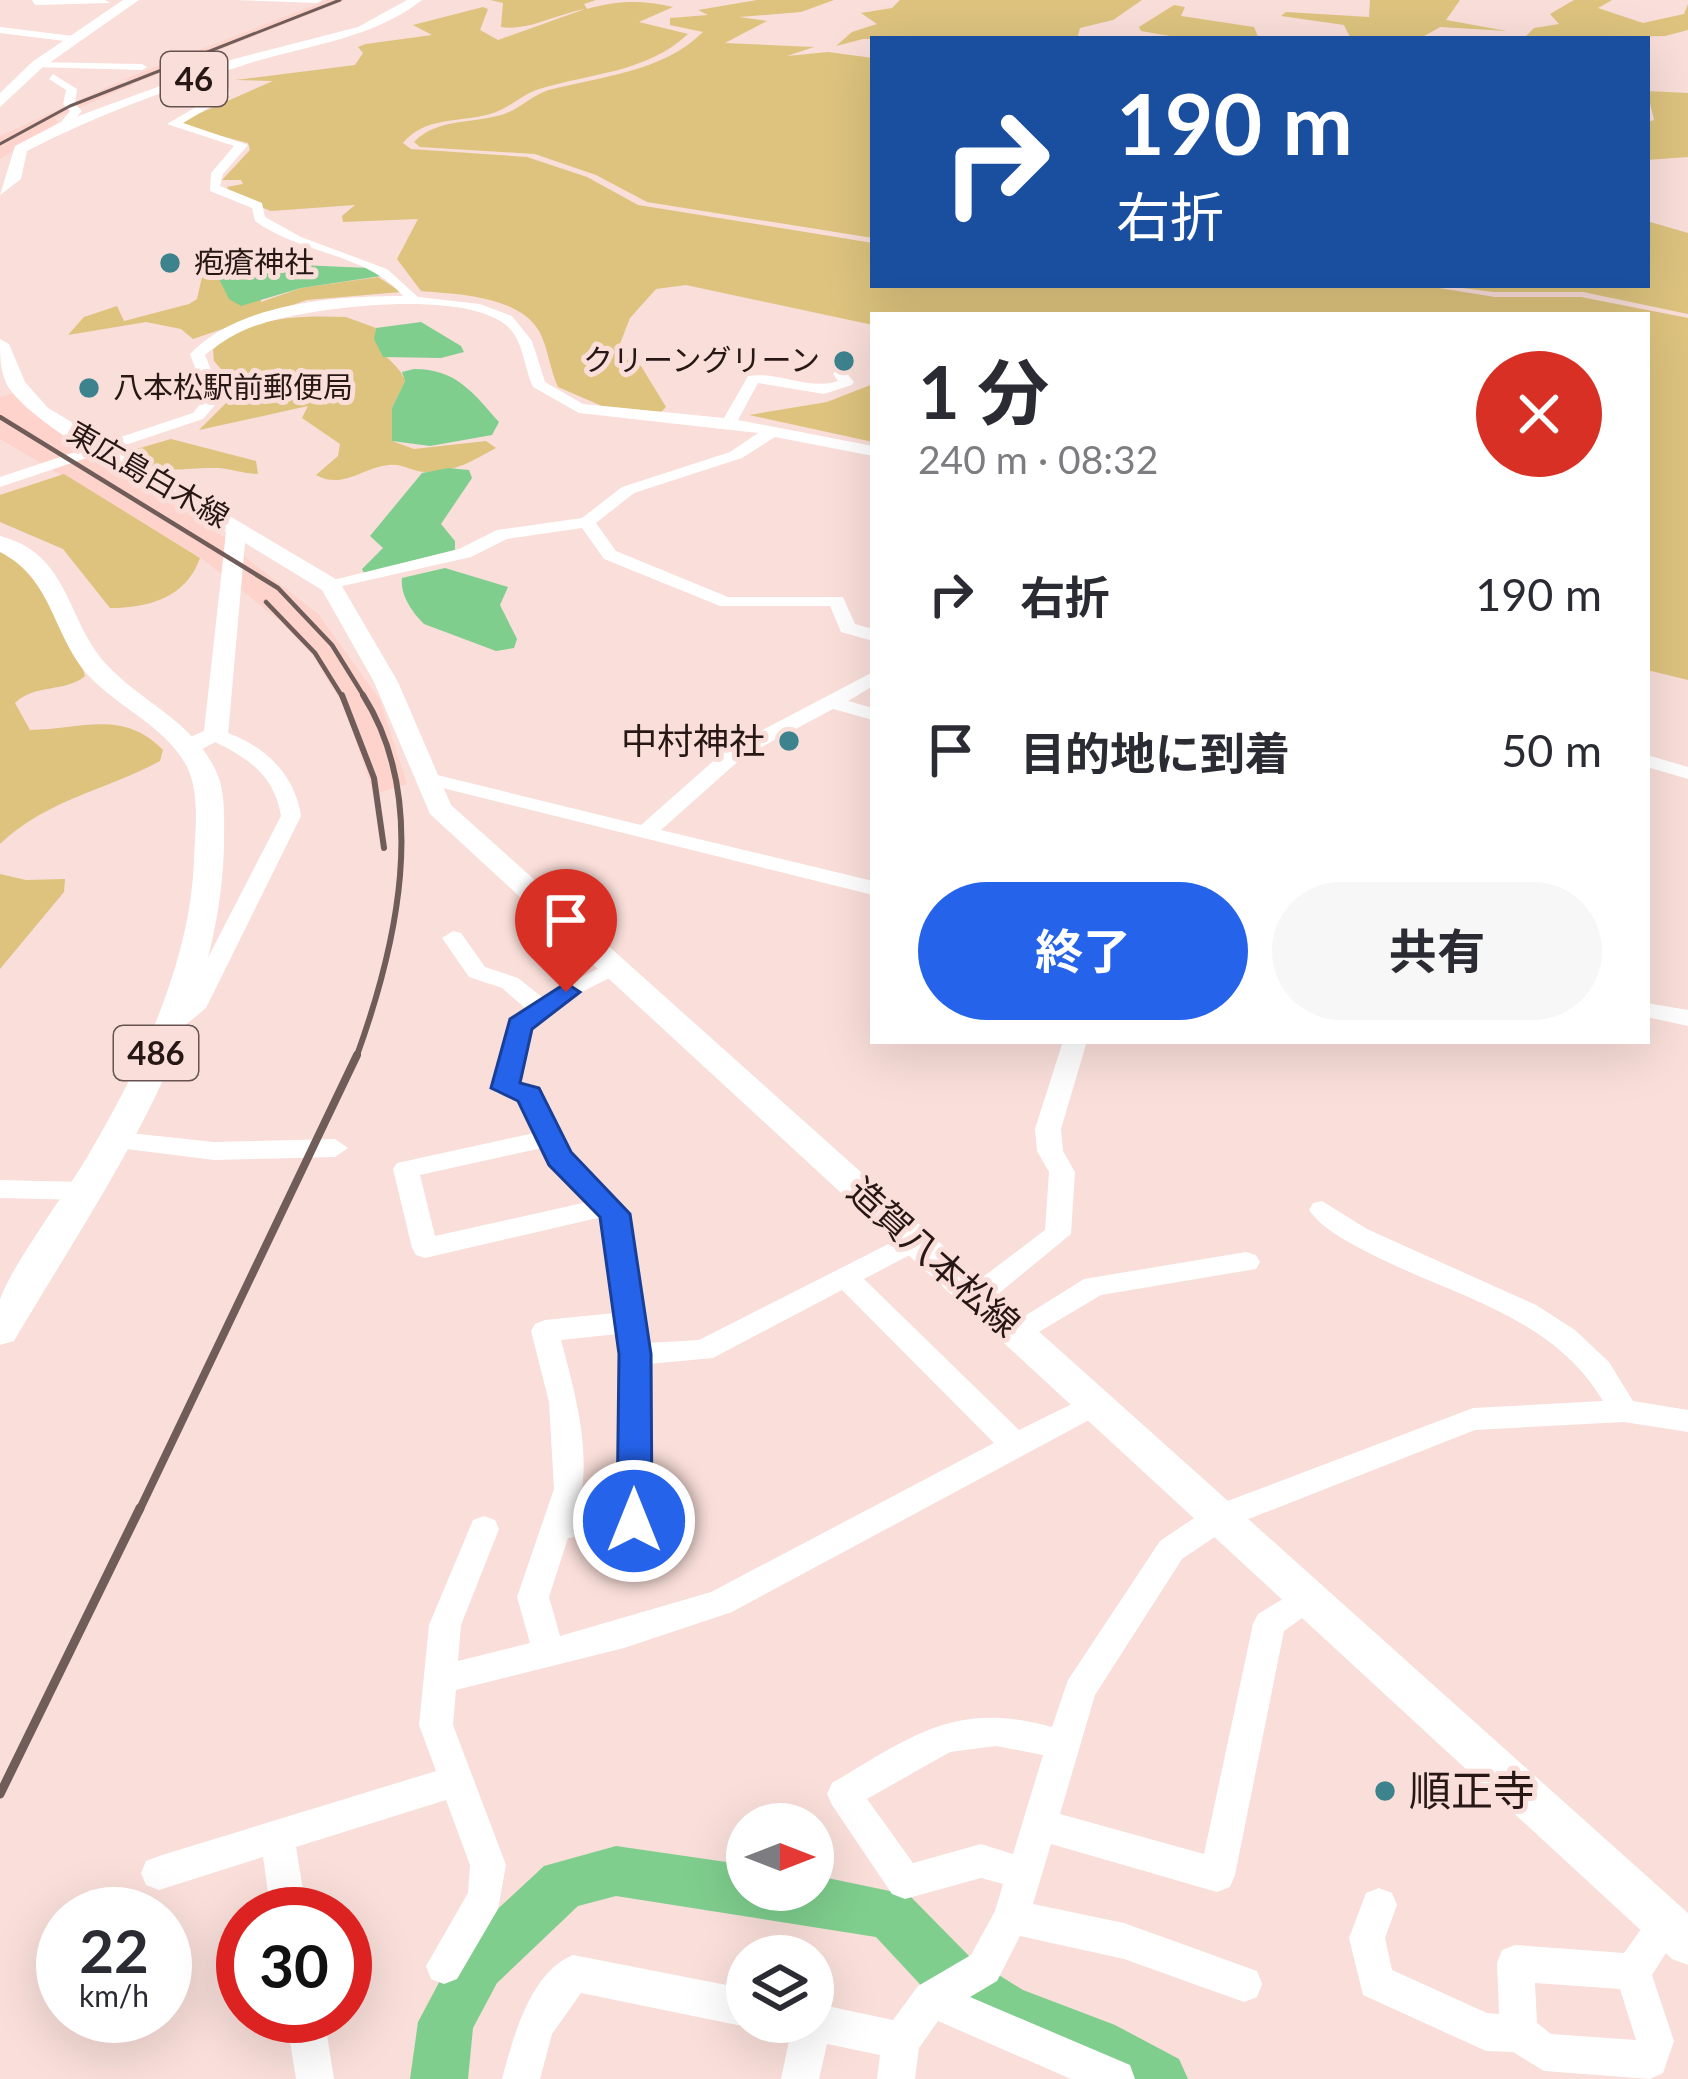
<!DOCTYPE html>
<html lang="ja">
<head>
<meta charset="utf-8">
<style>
  :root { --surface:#fff; --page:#f7f7f7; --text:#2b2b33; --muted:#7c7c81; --accent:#2563eb }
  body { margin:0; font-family:Lato,"Noto Sans JP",sans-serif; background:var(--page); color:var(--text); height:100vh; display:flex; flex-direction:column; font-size:45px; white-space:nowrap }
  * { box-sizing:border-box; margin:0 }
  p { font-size:39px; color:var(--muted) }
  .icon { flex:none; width:66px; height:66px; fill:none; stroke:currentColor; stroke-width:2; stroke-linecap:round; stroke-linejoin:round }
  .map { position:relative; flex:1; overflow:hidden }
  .sheet { position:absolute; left:870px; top:312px; width:780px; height:732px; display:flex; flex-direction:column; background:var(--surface); border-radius:0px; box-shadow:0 12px 48px #0002 }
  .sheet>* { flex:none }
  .banner { position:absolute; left:870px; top:36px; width:780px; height:252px; border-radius:0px; box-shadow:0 12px 48px #0002; background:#1a4fa0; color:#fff; overflow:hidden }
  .needle { width:78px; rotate:90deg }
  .tools { position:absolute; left:726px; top:1803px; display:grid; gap:24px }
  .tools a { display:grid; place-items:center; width:108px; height:108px; border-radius:50%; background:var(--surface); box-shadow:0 12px 48px #0002; font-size:60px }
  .speed { position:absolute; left:36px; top:1887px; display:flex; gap:24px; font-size:60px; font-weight:700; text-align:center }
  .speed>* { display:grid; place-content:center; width:156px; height:156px; border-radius:50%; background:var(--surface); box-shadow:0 12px 48px #0002; line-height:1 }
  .speed small { font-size:30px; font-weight:400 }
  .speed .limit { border:18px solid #d22; background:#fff; color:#111 }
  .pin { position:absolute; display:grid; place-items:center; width:102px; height:102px; color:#fff; margin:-123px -51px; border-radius:50% 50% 50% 0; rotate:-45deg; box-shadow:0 0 12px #0007 }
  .pin .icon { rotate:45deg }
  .me { position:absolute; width:132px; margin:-66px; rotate:0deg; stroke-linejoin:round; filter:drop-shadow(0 0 9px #0008) }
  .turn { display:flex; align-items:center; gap:42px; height:252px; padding:0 48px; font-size:54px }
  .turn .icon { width:156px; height:156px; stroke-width:2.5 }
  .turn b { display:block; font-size:84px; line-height:102px }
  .round { display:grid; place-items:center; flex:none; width:126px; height:126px; border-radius:63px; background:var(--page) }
  .head { display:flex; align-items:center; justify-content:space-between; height:204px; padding:0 48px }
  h1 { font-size:72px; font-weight:700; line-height:90px }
  .primary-button { display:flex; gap:24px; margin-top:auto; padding:24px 48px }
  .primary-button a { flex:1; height:138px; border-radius:72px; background:var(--accent); color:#fff; font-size:48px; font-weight:700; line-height:138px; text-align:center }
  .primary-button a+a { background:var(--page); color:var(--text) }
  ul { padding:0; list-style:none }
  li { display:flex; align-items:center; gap:36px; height:156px; padding:0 48px }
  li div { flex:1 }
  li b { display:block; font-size:45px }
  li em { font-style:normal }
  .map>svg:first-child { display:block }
  .built { fill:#fdd3cb }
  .green { fill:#ddc37e }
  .water { fill:#7fce8e }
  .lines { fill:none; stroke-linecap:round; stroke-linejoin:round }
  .river { fill:#7fce8e; fill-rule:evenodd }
  .minor { fill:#fff; fill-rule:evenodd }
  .major { fill:#fff; fill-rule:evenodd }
  .highway { fill:#fff; fill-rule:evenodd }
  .rail-far4 { stroke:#705c59; stroke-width:3 }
  .rail-far3 { stroke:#705c59; stroke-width:4.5 }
  .rail-far2 { stroke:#705c59; stroke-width:6 }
  .rail-far1 { stroke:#705c59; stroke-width:8 }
  .rail { stroke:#705c59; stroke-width:9 }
  .route { fill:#2563eb; stroke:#184099; stroke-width:3 }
  .poi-dot { fill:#3d838e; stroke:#f9ded9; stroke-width:4.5 }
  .labels { text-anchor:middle; stroke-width:10; stroke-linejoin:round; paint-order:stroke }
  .far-poi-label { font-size:30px; fill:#271715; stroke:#f9ded9; text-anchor:start }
  .far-street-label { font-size:30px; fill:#271715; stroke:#f9ded9 }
  .shield { fill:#f9ded9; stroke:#665350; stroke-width:3 }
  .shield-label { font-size:33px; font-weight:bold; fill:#271715 }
  .poi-label { font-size:36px; fill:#271715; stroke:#f9ded9; text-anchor:end }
  .street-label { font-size:36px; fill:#271715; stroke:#f9ded9 }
  .near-poi-label { font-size:42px; fill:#271715; stroke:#f9ded9; text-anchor:start }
</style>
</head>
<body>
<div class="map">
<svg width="1688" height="2079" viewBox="0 0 1688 2079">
  <rect width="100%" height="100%" fill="#f9ded9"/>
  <!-- built -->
  <path class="built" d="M 328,0 L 346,0 L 138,82 L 122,80 Z
    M 119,82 L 134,84 L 55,118 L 58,123 L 0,159 L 0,136 Z
    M 14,393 L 25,407 L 243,549 L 245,557 L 318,614 L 380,700 L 407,784 L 374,794 L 344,707 L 312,654 L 280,621 L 200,557 L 0,439 L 0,397 Z"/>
  <!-- green -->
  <path class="green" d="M 490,0 L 596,0 L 584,4 L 587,9 C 618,0 642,0 673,7 L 639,22 L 688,34 C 646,73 591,73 539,89 C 522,94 509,109 490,114 C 458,123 426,116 403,143 L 411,149 L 527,157 L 587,177 L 638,205 L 873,243 L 873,285 L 1420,285 L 1495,297 L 1581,297 L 1688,318 L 1688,680 L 1647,670 L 1647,315 L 873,315 L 873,325 L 686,285 L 656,289 L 630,318 L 616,354 L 641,366 L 666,407 L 661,412 L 602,406 L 558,387 C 550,370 548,347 539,331 C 519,296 457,294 421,291 L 397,259 L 418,219 L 343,222 L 342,216 L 355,205 L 271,211 L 231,195 L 227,187 L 243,184 L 241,180 L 222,180 L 250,150 L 248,143 L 183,126 L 182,121 L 273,81 L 235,80 L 355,65 L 363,53 L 358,47 L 366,44 L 432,35 L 413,25 L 483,7 L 488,9 L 480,30 L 498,40 L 585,9 C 553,15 529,31 501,27 L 503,3 Z
    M 757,0 L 834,0 L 801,12 L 739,17 L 767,21 L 725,43 L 814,47 L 787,56 L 828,52 L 873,58 L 873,238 L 647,202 L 596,175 L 535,154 L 420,147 L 414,142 C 438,118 469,124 501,115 C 519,110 532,95 549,90 C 602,76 663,72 703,32 L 670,25 L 670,18 L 708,15 L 698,10 Z
    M 900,0 L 1142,0 L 1113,20 L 1080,28 L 1077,39 L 863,39 L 836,46 L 852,32 L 877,24 L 861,13 L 892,8 Z
    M 1370,0 L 1460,0 L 1446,20 L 1507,31 L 1440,27 L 1419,39 L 1351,39 L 1344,25 L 1281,16 L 1286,12 L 1369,17 Z
    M 1574,0 L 1612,0 L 1598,8 L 1643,23 L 1684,14 L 1688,4 L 1688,30 L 1665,36 L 1523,39 L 1534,28 L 1559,24 L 1550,14 Z
    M 1174,5 L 1185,7 L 1181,16 L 1254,27 L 1259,39 L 1187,39 L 1141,31 L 1139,27 Z
    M 1647,91 L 1688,93 L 1688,157 L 1647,160 L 1647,122 L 1654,120 Z
    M 1647,221 L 1688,233 L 1688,314 L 1583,292 L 1494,292 L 1439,285 L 1647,285 Z
    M 273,251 L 295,254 L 297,260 L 259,267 L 261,302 L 301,288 L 378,277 L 401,292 L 307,300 L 193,339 L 181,329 L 146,322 L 68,335 L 84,317 L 117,306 L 124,321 L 189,304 L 197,299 L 206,259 Z
    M 346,317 L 376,328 C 371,355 398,359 405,381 L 392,408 L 392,441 L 414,449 L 486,441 L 496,448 C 470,462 458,471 426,472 C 413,472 402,463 389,465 C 363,467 343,490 316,475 L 338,456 L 340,444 L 302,418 L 308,406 L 199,430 L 233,396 L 234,384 L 214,361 L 213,350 C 244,316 302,315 346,317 Z
    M 873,384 L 873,442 L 749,415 L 827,402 Z
    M 171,439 L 256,461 L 258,474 C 245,474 232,469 219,468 C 172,467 169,478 123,453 Z
    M 64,474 L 200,558 C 186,598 148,608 110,608 L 63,549 L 0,522 L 0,495 Z
    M 0,548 C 47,573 70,626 85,676 C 65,693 36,683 15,703 L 30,730 C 82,729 123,709 163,750 L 160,761 C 105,791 47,799 0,844 Z
    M 0,874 L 26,880 L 65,879 L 64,892 L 0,969 Z"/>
  <!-- water -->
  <path class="water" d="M 234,262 L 369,268 L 381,276 L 301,288 L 241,306 L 229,299 L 218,277 L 221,266 Z
    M 421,322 L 461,346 L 464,352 L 441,358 L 383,357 L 374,339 L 376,328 Z
    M 414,369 C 457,369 473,393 499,422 L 492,435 L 430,446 L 392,441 L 392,408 L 405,381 L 402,372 Z
    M 448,468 L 469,470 L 472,478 L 441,524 L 455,541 L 455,550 L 364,573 L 362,569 L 383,548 L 370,536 L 422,473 Z
    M 445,568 L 508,587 L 500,605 L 517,639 L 514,648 L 496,651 L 424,624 C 412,612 400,595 402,578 Z"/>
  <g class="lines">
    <!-- river -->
    <path class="river" d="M 616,1846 L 747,1865 L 747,1890 L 813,1890 L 813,1875 L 909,1895 L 970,1957 L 1023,1990 L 1115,2025 L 1179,2059 L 1188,2079 L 1101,2079 L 987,2032 L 930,1995 L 876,1937 L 616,1896 L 578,1906 L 497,1983 L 473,2028 L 468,2079 L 410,2079 L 418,2022 L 459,1945 L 544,1866 Z"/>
    <!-- minor -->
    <path class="minor" d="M 32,0 L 105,0 L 110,3 L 35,5 Z
      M 234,0 L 322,0 L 317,3 Z
      M 0,27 L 73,36 L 78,39 L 73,42 L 0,33 Z
      M 37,62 L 142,64 L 147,67 L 142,70 L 33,67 Z
      M 205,72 L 227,83 L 230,95 L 183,123 L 248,145 L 223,174 L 220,186 L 262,203 L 265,217 L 301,237 L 387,269 L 418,297 L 480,304 L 512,316 L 532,341 L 545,382 L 583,404 L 724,418 L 748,376 C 779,371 808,391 838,381 L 833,374 L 835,371 L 845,371 L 854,382 L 852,385 L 824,394 L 758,383 L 738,420 L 873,446 L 873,456 L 775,437 L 742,458 L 634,493 L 596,523 L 616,551 L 728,597 L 843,597 L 855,624 L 873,629 L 873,641 L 841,632 L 830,606 L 720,606 L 604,559 L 582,528 L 507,539 L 471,557 L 325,590 L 325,582 L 459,549 L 497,530 L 582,518 L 622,487 L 730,452 L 758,433 L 579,413 L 533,387 C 524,368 524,342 508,327 C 466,288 313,307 261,324 C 240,330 222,341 205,355 L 222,397 L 203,419 L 0,487 L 0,477 L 193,413 L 206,397 L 190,354 C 239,303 335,296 403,296 C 367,253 299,254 255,221 L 252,208 L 210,191 L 211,173 L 234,146 L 167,124 L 218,94 L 218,86 L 200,75 Z
      M 53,74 L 77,89 L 75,103 L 82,111 L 64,129 L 58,126 L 70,111 L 63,104 L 66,90 L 49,79 Z
      M 873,672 L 873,686 L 848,701 L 873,708 L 873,720 L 833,709 L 743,757 L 661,830 L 873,881 L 873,895 L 422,783 L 419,779 L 429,773 L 641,825 L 728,748 Z
      M 216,729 C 260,742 294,770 301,816 L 206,1008 L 176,1033 L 168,1036 L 156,1028 L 184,1004 L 281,816 C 274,773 246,757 209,739 L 206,735 Z
      M 1647,755 L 1688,767 L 1688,779 L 1647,767 Z
      M 453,931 L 461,933 L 485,967 L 518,978 L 542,997 L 607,964 L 623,964 L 627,969 L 574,996 L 530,1028 L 518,1083 L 538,1089 L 569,1153 L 628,1214 L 647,1343 L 699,1340 L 916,1230 L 925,1233 L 929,1240 L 925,1247 L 864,1279 L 1019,1430 L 1094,1393 L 1104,1396 L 1109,1404 L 1104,1412 L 732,1612 L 624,1648 L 456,1690 L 453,1725 L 506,1865 L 498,1909 L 457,1979 L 444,1984 L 431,1979 L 426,1966 L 468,1893 L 470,1865 L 446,1800 L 296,1847 L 307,1914 L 271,1914 L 263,1857 L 159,1890 L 146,1885 L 141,1873 L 146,1861 L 159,1856 L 436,1771 L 419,1725 L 429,1625 L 473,1520 L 484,1516 L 495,1520 L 499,1529 L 461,1625 L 458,1661 L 530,1643 L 517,1597 L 554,1489 L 549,1402 L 531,1331 L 535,1324 L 545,1320 L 615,1313 L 602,1217 L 425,1258 L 416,1255 L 412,1248 L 393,1169 L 397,1163 L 534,1133 L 519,1100 L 496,1093 L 493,1087 L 507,1025 L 526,1009 L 502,988 L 469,977 L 442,938 ZM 542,1148 L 550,1164 L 587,1202 L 435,1236 L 420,1175 ZM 842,1290 L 994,1443 L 711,1592 L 560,1636 L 549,1597 L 568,1538 L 645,1530 L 649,1521 L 649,1364 L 713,1358 ZM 618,1334 L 619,1509 L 577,1512 C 594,1458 575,1393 561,1340 Z
      M 1647,1003 L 1688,1010 L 1688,1026 L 1647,1017 Z
      M 1063,1041 L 1087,1041 L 1061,1129 L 1063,1151 L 1075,1172 L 1071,1234 L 987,1303 L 967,1303 L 963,1296 L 967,1289 L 1045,1230 L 1049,1172 L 1037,1151 L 1035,1129 Z
      M 111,1131 L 214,1142 L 335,1139 L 348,1148 L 335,1157 L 214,1160 L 102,1146 L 98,1140 Z
      M 0,1180 L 82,1182 L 91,1185 L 95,1191 L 91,1197 L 82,1200 L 0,1198 Z
      M 1322,1201 L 1367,1229 L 1536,1305 L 1575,1330 L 1609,1362 L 1633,1401 L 1688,1410 L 1688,1432 L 1624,1422 L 1475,1430 L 1231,1526 L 1182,1559 L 1095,1695 L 1060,1814 L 1204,1854 L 1253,1624 L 1258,1614 L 1308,1584 L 1319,1588 L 1324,1597 L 1319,1606 L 1284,1631 L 1235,1875 L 1230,1887 L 1217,1892 L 1051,1844 L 1033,1904 L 1124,1923 L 1257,1971 L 1262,1984 L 1257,1997 L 1244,2002 L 1124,1959 L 1020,1936 L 997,1981 L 970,1997 L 1130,2065 L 1135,2079 L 1071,2079 L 938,2021 L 919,2048 L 915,2079 L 877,2079 L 880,2055 L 827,2044 L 819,2079 L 781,2079 L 793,2022 L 813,2022 L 813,2003 L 893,2020 L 918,1986 L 971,1955 L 995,1911 L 1003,1884 L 981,1878 L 905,1899 L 892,1894 L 832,1805 L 827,1794 L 832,1783 C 912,1736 955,1700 1052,1727 L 1068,1680 L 1160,1541 L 1209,1508 L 1473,1408 L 1603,1401 C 1552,1315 1452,1296 1369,1253 C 1348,1242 1322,1229 1309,1210 L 1313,1203 ZM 996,1746 L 1043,1755 L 1013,1854 L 981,1844 L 913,1863 L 867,1799 L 950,1752 Z
      M 1246,1252 L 1256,1255 L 1260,1262 L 1256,1269 L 1101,1295 L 1017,1345 L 1007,1341 L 1003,1334 L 1007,1327 L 1084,1279 Z
      M 1379,1888 L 1392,1893 L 1397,1905 L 1385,1938 L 1392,1970 L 1487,2013 L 1499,2014 L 1497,1963 L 1502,1950 L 1515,1945 L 1624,1953 L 1654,1911 L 1667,1906 L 1680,1911 L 1685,1923 L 1652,1975 L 1674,2041 L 1663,2073 L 1650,2079 L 1544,2071 L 1513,2052 L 1486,2051 L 1363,1995 L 1349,1938 L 1366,1893 ZM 1535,1983 L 1620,1989 L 1636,2040 L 1551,2034 L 1537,2023 Z
      M 573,1955 L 747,1989 L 747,2022 L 758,2022 L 747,2027 L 581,1993 L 552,2034 L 540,2079 L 502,2079 C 513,2038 530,1972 573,1955 Z
      M 286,2016 L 324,2016 L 334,2079 L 296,2079 Z"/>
    <!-- major -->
    <path class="major" d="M 407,0 L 422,0 C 370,41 303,45 241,66 C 169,89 94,116 27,151 L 21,179 L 0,195 L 15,146 L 59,123 L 234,59 L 358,27 Z
      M 0,339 L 9,344 L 25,382 L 48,408 L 339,581 L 398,682 L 451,805 L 1688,1913 L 1688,1965 L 1672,1959 L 430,814 L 374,682 L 322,590 L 245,543 L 228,735 L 197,752 L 179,752 L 179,742 L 204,731 L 226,532 C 176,502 33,429 7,385 C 0,370 0,355 0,339 Z"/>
    <!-- highway -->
    <path class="highway" d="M 123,0 L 139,0 L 42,68 L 0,107 L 0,93 L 32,62 Z
      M 0,536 C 70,554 65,618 106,664 C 141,702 194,722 216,771 C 226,792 224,820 224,843 C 221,1028 104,1188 14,1341 L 0,1345 C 0,1332 0,1313 0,1300 C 7,1273 68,1189 86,1159 C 139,1069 190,966 194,860 C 195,831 200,796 188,769 C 168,727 118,708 88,675 C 52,634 53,579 0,552 Z"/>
    <!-- rail-far4 -->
    <path class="rail-far4" d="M 0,144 L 70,106 L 340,0"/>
    <!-- rail-far3 -->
    <path class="rail-far3" d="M 0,417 L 278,588 L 332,645 L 365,698
      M 266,602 L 315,653 L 343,698"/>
    <!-- rail-far2 -->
    <path class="rail-far2" d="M 342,695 L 374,778 L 384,848
      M 356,1058 C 396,948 431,802 363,695"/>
    <!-- rail-far1 -->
    <path class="rail-far1" d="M 139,1511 L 357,1055"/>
    <!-- rail -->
    <path class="rail" d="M 0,1794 L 140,1508"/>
  </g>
  <!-- route -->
  <path class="route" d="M 566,983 L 580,992 L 532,1029 L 520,1083 L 539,1088 L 571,1152 L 630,1214 L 651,1354 L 652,1521 L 647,1531 L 622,1531 L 617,1521 L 619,1354 L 600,1217 L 549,1165 L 518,1101 L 491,1088 L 510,1019 Z"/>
  <!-- markers -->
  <g class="poi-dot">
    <circle cx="170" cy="263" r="12"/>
    <circle cx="844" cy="361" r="12"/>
    <circle cx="89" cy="388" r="12"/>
    <circle cx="789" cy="741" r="12"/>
    <circle cx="1385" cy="1791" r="12"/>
  </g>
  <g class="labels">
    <!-- far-poi labels -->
    <g class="far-poi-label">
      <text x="194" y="273">疱瘡神社</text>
      <text x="820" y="371" text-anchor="end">クリーングリーン</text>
      <text x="113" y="398">八本松駅前郵便局</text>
    </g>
    <!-- far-street labels -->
    <g class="far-street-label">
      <text transform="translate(148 475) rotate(30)" y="10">東広島白木線</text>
    </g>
    <!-- shield labels -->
    <g class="shield">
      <rect x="161" y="52" width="66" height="54" rx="9"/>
      <rect x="114" y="1026" width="84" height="54" rx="9"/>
    </g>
    <g class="shield-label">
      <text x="194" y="91">46</text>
      <text x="156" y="1065">486</text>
    </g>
    <!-- poi labels -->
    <g class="poi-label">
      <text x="765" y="754">中村神社</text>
    </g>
    <!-- street labels -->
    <g class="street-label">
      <text transform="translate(934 1257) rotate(42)" y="13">造賀八本松線</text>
    </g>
    <!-- near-poi labels -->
    <g class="near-poi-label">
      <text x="1409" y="1806">順正寺</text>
    </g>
  </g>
</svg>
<div class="tools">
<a><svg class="needle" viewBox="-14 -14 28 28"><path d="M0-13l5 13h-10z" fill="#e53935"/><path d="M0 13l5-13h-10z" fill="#7c7c81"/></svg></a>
<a><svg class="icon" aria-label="layers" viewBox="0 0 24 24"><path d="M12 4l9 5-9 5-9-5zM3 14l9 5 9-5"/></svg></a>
</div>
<div class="speed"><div>22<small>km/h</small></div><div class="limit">30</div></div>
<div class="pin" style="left:566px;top:992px;background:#d93025"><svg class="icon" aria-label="arrive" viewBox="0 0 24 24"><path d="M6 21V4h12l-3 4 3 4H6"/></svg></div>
<svg class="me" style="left:634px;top:1521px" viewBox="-20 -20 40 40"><circle r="17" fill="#2563eb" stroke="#fff" stroke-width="3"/><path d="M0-11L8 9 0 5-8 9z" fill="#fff"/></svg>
<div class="banner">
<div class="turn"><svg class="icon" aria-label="right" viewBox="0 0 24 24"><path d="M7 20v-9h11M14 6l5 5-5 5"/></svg><div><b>190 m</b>右折</div></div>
</div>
<section class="sheet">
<div class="head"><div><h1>1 分</h1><p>240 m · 08:32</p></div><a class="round" style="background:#d93025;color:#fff"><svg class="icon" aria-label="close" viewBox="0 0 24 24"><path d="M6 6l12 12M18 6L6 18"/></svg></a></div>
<ul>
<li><svg class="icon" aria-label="right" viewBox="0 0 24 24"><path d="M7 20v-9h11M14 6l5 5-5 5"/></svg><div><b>右折</b></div><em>190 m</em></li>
<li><svg class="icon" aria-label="arrive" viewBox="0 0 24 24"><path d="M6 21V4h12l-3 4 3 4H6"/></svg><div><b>目的地に到着</b></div><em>50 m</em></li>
</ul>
<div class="primary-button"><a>終了</a><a>共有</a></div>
</section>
</div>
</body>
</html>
